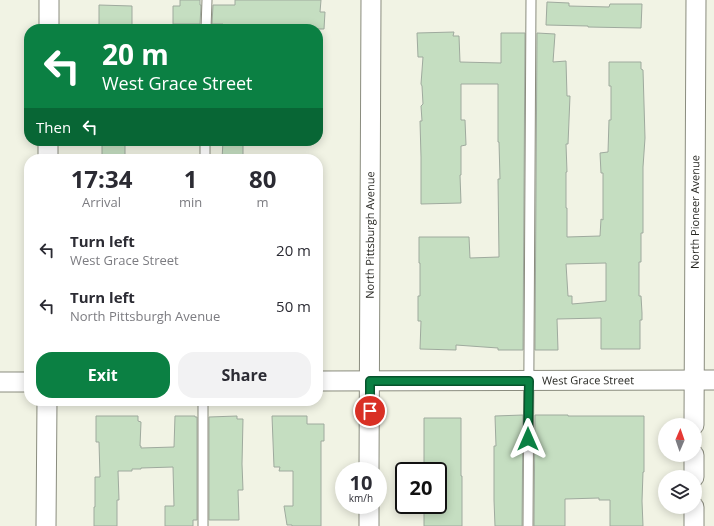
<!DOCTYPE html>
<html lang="en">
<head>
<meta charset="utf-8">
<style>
  :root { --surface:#fff; --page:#f2f2f3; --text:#2b2b33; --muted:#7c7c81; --accent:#0b8043 }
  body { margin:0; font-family:"Open Sans",sans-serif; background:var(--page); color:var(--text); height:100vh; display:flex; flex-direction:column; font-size:15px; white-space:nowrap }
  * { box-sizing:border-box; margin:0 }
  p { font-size:13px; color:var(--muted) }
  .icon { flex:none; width:22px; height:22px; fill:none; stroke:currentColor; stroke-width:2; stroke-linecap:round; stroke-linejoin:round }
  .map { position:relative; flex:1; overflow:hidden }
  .details { position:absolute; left:24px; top:154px; width:299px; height:252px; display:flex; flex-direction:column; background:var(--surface); border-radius:16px; box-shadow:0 2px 10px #0003 }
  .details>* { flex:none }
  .guide { position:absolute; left:24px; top:24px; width:299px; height:122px; border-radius:16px; box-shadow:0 2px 10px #0003; background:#0b8043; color:#fff; overflow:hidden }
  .needle { width:26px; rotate:2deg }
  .tools { position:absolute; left:658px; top:418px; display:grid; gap:8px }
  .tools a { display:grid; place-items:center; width:44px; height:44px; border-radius:50%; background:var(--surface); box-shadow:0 2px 10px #0003; font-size:20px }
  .speed { position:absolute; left:335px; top:462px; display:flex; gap:8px; font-size:20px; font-weight:700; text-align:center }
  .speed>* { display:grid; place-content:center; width:52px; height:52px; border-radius:50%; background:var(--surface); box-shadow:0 2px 10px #0003; line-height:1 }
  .speed small { font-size:10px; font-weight:400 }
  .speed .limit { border:2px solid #111; border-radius:6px; background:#fff; color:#111 }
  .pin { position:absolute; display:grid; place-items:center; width:34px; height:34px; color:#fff; margin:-17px; border:2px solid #fff; border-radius:50%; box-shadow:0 1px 4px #0007 }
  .me { position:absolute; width:44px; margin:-22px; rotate:0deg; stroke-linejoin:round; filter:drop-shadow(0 0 3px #0008) }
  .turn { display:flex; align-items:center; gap:14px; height:84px; padding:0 12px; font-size:18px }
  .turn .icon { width:52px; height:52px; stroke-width:2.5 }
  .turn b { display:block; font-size:28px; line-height:34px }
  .then { display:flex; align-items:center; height:38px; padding:0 12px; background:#0003; gap:8px; font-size:15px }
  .eta { display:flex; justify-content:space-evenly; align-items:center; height:68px; text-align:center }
  .eta b { font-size:24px; font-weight:700; line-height:28px }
  .primary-button { display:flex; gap:8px; margin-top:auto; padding:8px 12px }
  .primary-button a { flex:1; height:46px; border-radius:16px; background:var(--accent); color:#fff; font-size:16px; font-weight:700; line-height:46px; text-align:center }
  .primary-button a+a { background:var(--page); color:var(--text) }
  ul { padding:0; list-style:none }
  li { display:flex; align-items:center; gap:12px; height:56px; padding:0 12px }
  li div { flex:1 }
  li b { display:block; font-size:15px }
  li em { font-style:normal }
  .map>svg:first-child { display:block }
  .building { fill:#c5dec1; stroke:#9faa9e; fill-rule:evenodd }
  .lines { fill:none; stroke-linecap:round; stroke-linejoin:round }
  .lane-casing { stroke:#8a8c7e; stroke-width:11 }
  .street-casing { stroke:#8a8c7e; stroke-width:21 }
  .lane { stroke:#fff; stroke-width:9 }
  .street { stroke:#fff; stroke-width:19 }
  .route-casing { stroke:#07532c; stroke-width:10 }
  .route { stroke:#0b8043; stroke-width:7 }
  .labels { text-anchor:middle; stroke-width:3; stroke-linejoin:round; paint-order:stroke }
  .street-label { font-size:11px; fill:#262621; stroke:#fff }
</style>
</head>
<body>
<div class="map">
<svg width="714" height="526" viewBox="0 0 714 526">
  <rect width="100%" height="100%" fill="#f1f3e4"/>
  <!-- building -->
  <path class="building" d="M 180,0 L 200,0 L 200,5 L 201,5 L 200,24 L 173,24 L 173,6 L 180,6 Z
    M 235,0 L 321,0 L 320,12 L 325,12 L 324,29 L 274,29 L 274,27 L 223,26 L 223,24 L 212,24 L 213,5 L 235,5 Z
    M 547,2 L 569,3 L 569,6 L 609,7 L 610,4 L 642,4 L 641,28 L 588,27 L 588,26 L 546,25 Z
    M 99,5 L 132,6 L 132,29 L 99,29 Z
    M 454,32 L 453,36 L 459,36 L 460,62 L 501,63 L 501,33 L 525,33 L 523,350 L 498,350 L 498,348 L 456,345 L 456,350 L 420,349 L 421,321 L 418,321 L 418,296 L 420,296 L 420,263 L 419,263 L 419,237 L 469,237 L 470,258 L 499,257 L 498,179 L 500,179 L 499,142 L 498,142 L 498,84 L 461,84 L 461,120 L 465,120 L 466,145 L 461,146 L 461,175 L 460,175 L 461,203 L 421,204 L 421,157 L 420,121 L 422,121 L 421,106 L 423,104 L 422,86 L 421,84 L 423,57 L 418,57 L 417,33 Z
    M 537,33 L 555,34 L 553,62 L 566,61 L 567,96 L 570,96 L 568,144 L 566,144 L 567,172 L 566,172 L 566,208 L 567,208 L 567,237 L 600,236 L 601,219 L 603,220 L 603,173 L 601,173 L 600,153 L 608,152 L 609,120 L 611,120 L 611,86 L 609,86 L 609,62 L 641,62 L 641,69 L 643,70 L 645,138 L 643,167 L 643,233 L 641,233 L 641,262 L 639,262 L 639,296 L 641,296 L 642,313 L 642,320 L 640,320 L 640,349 L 601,349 L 601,318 L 557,319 L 558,350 L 535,350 ZM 606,263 L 606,301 L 572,304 L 572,296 L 568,296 L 566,264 Z
    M 102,141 L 125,141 L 125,159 L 102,159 Z
    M 223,141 L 243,141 L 243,159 L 222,159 Z
    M 523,415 L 522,526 L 495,526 L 494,500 L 494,446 L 496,446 L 495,416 Z
    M 535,415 L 568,415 L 568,416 L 644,416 L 644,472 L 643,472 L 642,501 L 643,526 L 610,526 L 610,500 L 599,500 L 599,498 L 565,499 L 565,526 L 534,526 Z
    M 96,416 L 138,416 L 138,421 L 141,422 L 140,446 L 141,446 L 141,448 L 174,447 L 175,416 L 195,416 L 195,417 L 197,417 L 197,520 L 193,520 L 193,526 L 165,526 L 165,506 L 174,506 L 173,467 L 141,468 L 141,469 L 132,469 L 132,471 L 118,471 L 119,500 L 117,500 L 117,526 L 94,526 L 94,507 L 95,507 L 95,477 L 100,477 L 99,442 L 96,442 Z
    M 237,416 L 237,419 L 243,419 L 242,464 L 243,490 L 238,490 L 239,520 L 209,520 L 209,417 Z
    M 272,416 L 307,416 L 307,424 L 324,424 L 324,441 L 321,441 L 321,526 L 292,526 L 292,525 L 287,525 L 284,506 L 293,506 L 293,471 L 279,471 L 280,467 L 274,467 Z
    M 424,418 L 461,418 L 461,476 L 462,476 L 462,526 L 424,526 L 424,506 L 438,506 L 438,471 L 424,471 Z"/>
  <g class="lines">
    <!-- lane casing -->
    <g class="lane-casing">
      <path id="lane" d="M 206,29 L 207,0
        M 205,159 L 205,141
        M 203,526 L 203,401
        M 528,526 L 531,0"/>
    </g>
    <!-- street casing -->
    <g class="street-casing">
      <g id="street">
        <path d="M 49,29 L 49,0"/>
        <path d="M 48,159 L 48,141"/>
        <path id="s1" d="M 318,381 L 714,380"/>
        <path d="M 0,382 L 29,382"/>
        <path id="s2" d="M 694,425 L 696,0"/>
        <path id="s3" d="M 369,471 L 371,0"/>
        <path d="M 694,477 L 694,455"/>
        <path d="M 46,526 L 47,401"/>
        <path d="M 369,526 L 369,505"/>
        <path d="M 694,526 L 694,507"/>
      </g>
    </g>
    <!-- lane -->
    <use href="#lane" class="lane"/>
    <!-- street -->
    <use href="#street" class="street"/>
  </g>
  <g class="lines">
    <!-- route casing -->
    <g class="route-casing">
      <path id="route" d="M 370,411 L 370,381 L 529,381 L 528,439"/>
    </g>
    <!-- route -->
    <use href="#route" class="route"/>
  </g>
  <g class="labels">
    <!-- street labels -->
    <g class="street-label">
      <text dy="4" stroke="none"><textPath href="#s2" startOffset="213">North Pioneer Avenue</textPath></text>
      <text dy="4" stroke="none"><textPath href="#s3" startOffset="236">North Pittsburgh Avenue</textPath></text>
      <text dy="4" stroke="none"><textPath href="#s1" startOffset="270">West Grace Street</textPath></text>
    </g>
  </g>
</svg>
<div class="tools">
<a><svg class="needle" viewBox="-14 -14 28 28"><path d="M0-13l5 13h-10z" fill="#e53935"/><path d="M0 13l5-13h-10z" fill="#7c7c81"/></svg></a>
<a><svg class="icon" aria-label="layers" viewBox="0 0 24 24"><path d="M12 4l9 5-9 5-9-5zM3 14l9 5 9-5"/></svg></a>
</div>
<div class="speed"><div>10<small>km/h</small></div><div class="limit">20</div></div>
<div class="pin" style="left:370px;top:411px;background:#d93025"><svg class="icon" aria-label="arrive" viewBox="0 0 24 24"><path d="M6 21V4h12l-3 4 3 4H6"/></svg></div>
<svg class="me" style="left:528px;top:439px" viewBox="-20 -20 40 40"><path d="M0-17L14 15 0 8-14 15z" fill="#0b8043" stroke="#fff" stroke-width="4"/></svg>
<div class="guide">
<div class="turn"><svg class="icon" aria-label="left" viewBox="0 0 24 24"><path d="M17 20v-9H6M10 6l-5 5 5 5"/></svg><div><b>20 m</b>West Grace Street</div></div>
<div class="then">Then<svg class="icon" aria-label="left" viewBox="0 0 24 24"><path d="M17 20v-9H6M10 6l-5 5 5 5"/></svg></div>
</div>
<section class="details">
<div class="eta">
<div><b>17:34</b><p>Arrival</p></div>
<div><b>1</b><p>min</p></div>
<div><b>80</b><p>m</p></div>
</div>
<ul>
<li><svg class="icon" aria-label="left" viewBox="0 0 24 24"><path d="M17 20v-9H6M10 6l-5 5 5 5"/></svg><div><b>Turn left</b><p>West Grace Street</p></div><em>20 m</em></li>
<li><svg class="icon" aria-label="left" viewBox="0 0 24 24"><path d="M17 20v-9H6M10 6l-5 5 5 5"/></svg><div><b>Turn left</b><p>North Pittsburgh Avenue</p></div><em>50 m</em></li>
</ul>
<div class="primary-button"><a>Exit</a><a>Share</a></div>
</section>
</div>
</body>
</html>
